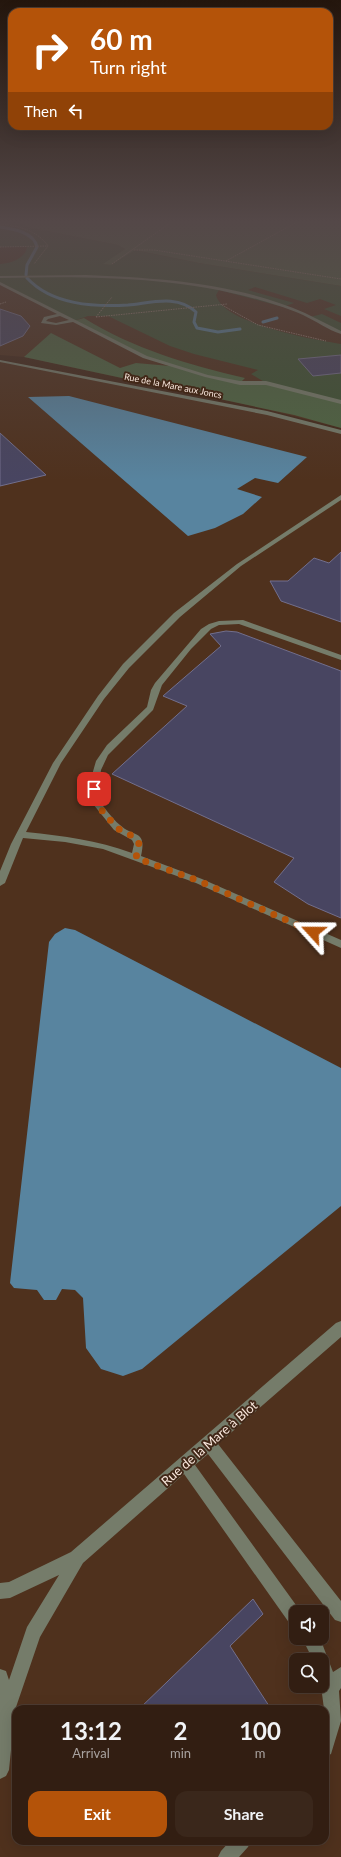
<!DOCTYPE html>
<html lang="en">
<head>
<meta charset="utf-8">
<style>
  :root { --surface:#321e12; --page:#3a271b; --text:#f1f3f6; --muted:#a8a29f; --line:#4d3c32; --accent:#b45309 }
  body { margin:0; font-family:Lato,sans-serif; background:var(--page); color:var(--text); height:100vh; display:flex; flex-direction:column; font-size:15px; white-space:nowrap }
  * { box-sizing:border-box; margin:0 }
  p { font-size:13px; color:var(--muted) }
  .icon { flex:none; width:22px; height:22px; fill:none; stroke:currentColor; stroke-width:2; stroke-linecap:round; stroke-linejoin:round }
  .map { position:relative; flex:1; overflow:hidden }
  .sheet { position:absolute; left:12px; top:1705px; width:317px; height:140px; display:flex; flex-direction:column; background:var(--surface); border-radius:12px; box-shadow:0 4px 16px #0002,0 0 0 1px var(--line) }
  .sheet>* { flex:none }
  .guide { position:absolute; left:8px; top:8px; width:325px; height:122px; border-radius:12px; box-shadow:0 4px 16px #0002,0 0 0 1px var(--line); background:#b45309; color:#fff; overflow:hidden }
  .tools { position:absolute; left:289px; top:1605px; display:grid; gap:8px }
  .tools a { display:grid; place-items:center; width:40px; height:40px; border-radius:8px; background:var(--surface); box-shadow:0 4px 16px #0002,0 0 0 1px var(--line); font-size:20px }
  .pin { position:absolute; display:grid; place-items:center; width:34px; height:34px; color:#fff; margin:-17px; border-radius:8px; box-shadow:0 2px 6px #0006 }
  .me { position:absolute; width:44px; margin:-22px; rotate:294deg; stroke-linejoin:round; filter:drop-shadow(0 0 3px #0008) }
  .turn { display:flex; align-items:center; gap:14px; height:84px; padding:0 16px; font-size:18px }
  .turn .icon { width:52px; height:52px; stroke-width:2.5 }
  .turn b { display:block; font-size:28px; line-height:34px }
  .then { display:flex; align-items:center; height:38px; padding:0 16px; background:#0003; gap:8px; font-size:15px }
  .eta { display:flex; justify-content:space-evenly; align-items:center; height:68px; text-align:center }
  .eta b { font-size:24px; font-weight:700; line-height:28px }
  .button { display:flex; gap:8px; margin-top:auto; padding:8px 16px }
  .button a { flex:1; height:46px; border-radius:12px; background:var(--accent); color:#fff; font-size:16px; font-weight:700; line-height:46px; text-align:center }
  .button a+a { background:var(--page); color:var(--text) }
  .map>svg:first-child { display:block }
  .built { fill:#4f311d; fill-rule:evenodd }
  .green { fill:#3d5333 }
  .forest { fill:#4e6642 }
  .water { fill:#58849f }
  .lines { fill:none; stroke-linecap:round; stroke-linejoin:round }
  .stream { stroke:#58849f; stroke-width:3 }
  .building { fill:#484561; stroke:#726f8d }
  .path { stroke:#988275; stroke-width:1; stroke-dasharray:1.5 1; stroke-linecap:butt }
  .minor { fill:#757c6a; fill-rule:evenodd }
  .route { stroke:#b45309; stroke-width:7; stroke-dasharray:0 12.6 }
  .labels { text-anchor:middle; stroke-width:4; stroke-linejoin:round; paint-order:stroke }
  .far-street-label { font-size:9px; fill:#fae8de; stroke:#422818 }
  .near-street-label { font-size:13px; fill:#fae8de; stroke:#422818 }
</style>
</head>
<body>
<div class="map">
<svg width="341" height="1857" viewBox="0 0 341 1857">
  <rect width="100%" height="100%" fill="#422818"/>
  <!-- built -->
  <path class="built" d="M 0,221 L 341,221 L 341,428 L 265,409 L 24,357 L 0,355 Z
    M 0,361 L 267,413 L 341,432 L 341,1857 L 0,1857 ZM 296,1612 L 322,1612 L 322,1638 L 296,1638 ZM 296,1660 L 322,1660 L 322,1686 L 296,1686 ZM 16,1709 L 325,1709 L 325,1841 L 16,1841 Z"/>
  <!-- green -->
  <path class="green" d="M 0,221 L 18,221 L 27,227 L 118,245 L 125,249 L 104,264 L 111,265 L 134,250 L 199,263 L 341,286 L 341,316 L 324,309 L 336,305 L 320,299 L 307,303 L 255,287 L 248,290 L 294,303 L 283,307 L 219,290 L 216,295 C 223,324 315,340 341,344 L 341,402 L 266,383 L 251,374 L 258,370 L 194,354 L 170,346 L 108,316 L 88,316 L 73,321 L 0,283 L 0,264 C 10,264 26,258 27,247 L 0,247 Z
    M 322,314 L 341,323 L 341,333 L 310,317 Z"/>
  <!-- forest -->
  <path class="forest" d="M 18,221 L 341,221 L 341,286 L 199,263 L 135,250 L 111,265 L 103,264 L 125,249 L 118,245 L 27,227 Z
    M 84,318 C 134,349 189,365 245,378 L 241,382 L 266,383 L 341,402 L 341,428 L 294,415 L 24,357 L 51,333 L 120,368 L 136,363 L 170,366 L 145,357 L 73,321 Z"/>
  <!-- water -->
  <path class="water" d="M 69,396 L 307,457 L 278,483 L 255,478 L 237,489 L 262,497 L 243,514 L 215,528 L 188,536 L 28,397 Z
    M 65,928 L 75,930 L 341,1068 L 341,1206 L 142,1369 L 123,1376 L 101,1369 L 86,1348 L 83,1298 L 75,1290 L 62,1289 L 56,1300 L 44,1300 L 37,1290 L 14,1288 L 10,1283 L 49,942 L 55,934 Z"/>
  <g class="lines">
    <!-- stream -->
    <path class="stream" d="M 0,227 C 13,229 34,232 37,247 L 27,265 L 26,275
      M 27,278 C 52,305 94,307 128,305 C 151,303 177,294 196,312 L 194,322 L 197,328 L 218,332 L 240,329
      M 263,322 L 277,318"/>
  </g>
  <!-- building -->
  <path class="building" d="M 0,309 L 21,316 L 30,326 L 23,336 L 0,346 Z
    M 341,355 L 341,373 L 313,376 L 298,359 Z
    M 0,433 L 46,475 L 0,486 Z
    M 341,552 L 341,622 L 281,601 L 270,581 L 288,581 L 314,558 L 329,563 Z
    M 226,631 L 237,632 L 341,671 L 341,918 L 308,904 L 274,882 L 294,858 L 112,774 L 187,706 L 163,696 L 221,646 L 210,634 Z
    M 253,1599 L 263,1614 L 230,1646 L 271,1709 L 139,1709 Z"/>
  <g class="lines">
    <!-- path -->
    <path class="path" d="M 0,224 C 18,226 37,230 48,246 L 34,264
      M 0,247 L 47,246
      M 134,250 L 154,250 L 341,279
      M 226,261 L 299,221
      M 112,264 L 173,221
      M 0,304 L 6,302
      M 222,305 L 258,325 L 326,341
      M 96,317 L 227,304
      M 96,317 L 112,297"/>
    <!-- minor -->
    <path class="minor" d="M 86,275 C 160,278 237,283 305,313 C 317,319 329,325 341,331 L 341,334 C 328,330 316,321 303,315 C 290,309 274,304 260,300 C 175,276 87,276 0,278 L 0,276 Z
      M 0,282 L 147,356 L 208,375 L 240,381 L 266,381 L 341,400 L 341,404 L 266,385 L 240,385 L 205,377 L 143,358 L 73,322 L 56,325 L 41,323 L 44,317 L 57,314 L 0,285 ZM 60,316 L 69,320 L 56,323 L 46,321 L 48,319 Z
      M 0,360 L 267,411 L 341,430 L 341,434 L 267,415 L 0,362 Z
      M 341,495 L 341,500 L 241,566 L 180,617 L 129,668 L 104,699 L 61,763 L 26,832 C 65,836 96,840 132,853 L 134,844 L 132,840 L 114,830 L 89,799 L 92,775 L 96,761 L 107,745 L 147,707 L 151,690 L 155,683 L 201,629 L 209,624 L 219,621 L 243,620 L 341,655 L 341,660 L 239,624 L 219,625 L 211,629 L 191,649 L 162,685 L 153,710 L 108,755 L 101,770 L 97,799 C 105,807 111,818 120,825 C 134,838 147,829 141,856 L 202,879 L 341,940 L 341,948 L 196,883 L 103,849 L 65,842 L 23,838 L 5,883 L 0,886 L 0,871 L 11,844 L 53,763 L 98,696 L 123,664 L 174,613 L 237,564 Z
      M 341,1321 L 341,1337 L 218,1444 L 341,1601 L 341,1622 L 335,1620 L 208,1454 L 195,1465 L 301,1612 L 296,1612 L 296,1626 L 290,1624 L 184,1474 L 83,1563 L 40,1637 L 15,1710 L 9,1770 L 6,1776 L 0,1779 L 0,1669 L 6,1671 L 9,1680 L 27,1627 L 59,1575 L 10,1598 L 0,1599 L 0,1583 L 9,1582 L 71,1552 L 336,1323 Z
      M 302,1638 L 320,1638 L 333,1672 L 341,1667 L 341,1688 L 339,1691 L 341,1721 L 331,1754 L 325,1757 L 325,1709 L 324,1709 L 321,1686 L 322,1660 L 313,1660 Z
      M 230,1841 L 251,1841 L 248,1847 L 239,1857 L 218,1857 L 221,1851 Z"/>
  </g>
  <!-- sky -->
  <linearGradient id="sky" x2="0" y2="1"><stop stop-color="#24160d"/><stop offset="0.46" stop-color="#544848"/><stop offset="1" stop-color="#544848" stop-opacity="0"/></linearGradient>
  <rect width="341" height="481" fill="url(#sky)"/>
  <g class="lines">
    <!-- route -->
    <path class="route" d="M 94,789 L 93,800 L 117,828 L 136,838 L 139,844 L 136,858 L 199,881 L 313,932"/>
  </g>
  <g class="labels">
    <!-- far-street labels -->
    <g class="far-street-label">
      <text transform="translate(173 386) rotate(11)" y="3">Rue de la Mare aux Joncs</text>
    </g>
    <!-- near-street labels -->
    <g class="near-street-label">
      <text transform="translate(209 1443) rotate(-41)" y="5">Rue de la Mare à Blot</text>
    </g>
  </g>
</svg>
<div class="tools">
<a><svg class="icon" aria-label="sound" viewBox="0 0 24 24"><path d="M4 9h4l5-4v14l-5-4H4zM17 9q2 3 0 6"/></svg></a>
<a><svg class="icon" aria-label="search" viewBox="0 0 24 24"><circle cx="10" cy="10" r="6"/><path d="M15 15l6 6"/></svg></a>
</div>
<div class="pin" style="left:94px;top:789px;background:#d93025"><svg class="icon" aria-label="arrive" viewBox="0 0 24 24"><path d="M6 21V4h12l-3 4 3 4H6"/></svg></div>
<svg class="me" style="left:313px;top:932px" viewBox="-20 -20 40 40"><path d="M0-17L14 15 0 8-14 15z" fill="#b45309" stroke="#fff" stroke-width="4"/></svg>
<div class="guide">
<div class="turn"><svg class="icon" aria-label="right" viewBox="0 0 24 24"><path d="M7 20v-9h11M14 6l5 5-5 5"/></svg><div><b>60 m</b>Turn right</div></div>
<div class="then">Then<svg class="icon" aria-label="left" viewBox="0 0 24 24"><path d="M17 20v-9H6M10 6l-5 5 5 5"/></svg></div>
</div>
<section class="sheet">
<div class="eta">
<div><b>13:12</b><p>Arrival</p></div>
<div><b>2</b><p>min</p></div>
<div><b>100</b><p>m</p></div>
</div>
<div class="button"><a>Exit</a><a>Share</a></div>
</section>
</div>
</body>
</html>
